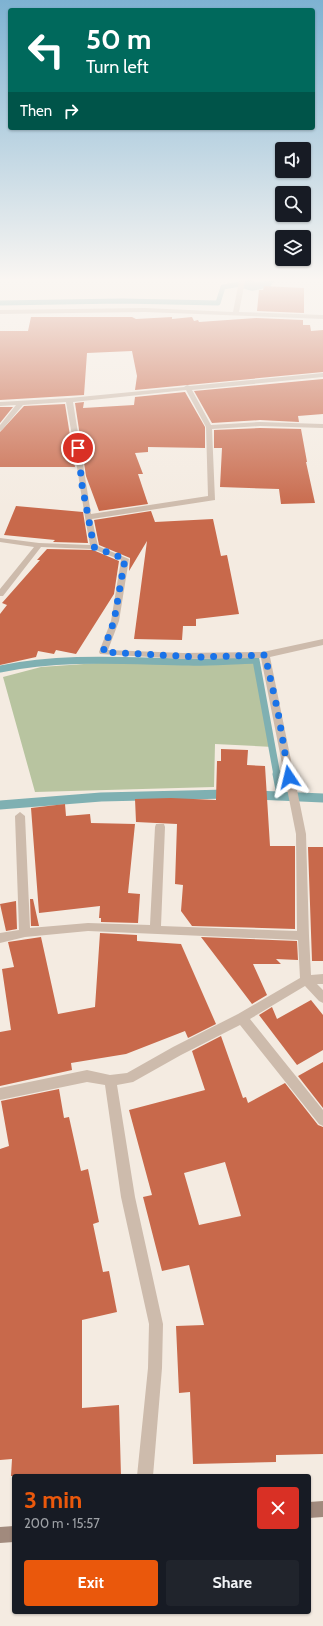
<!DOCTYPE html>
<html lang="en">
<head>
<meta charset="utf-8">
<style>
  :root { --surface:#171b24; --page:#20242c; --text:#f1f3f6; --muted:#9ea1a6; --accent:#ea580c }
  body { margin:0; font-family:Cabin,sans-serif; background:var(--page); color:var(--text); height:100vh; display:flex; flex-direction:column; font-size:15px; white-space:nowrap }
  * { box-sizing:border-box; margin:0 }
  p { font-size:13px; color:var(--muted) }
  .icon { flex:none; width:22px; height:22px; fill:none; stroke:currentColor; stroke-width:2; stroke-linecap:round; stroke-linejoin:round }
  .map { position:relative; flex:1; overflow:hidden }
  .drawer { position:absolute; left:12px; top:1474px; width:299px; height:140px; display:flex; flex-direction:column; background:var(--surface); border-radius:4px; box-shadow:0 1px 3px #0004 }
  .drawer>* { flex:none }
  .banner { position:absolute; left:8px; top:8px; width:307px; height:122px; border-radius:4px; box-shadow:0 1px 3px #0004; background:#00695c; color:#fff; overflow:hidden }
  .tools { position:absolute; left:275px; top:142px; display:grid; gap:8px }
  .tools a { display:grid; place-items:center; width:36px; height:36px; border-radius:4px; background:var(--surface); box-shadow:0 1px 3px #0004; font-size:20px }
  .pin { position:absolute; display:grid; place-items:center; width:34px; height:34px; color:#fff; margin:-17px; border:2px solid #fff; border-radius:50%; box-shadow:0 1px 4px #0007 }
  .me { position:absolute; width:44px; margin:-22px; rotate:350deg; stroke-linejoin:round; filter:drop-shadow(0 0 3px #0008) }
  .turn { display:flex; align-items:center; gap:14px; height:84px; padding:0 12px; font-size:18px }
  .turn .icon { width:52px; height:52px; stroke-width:2.5 }
  .turn b { display:block; font-size:28px; line-height:34px }
  .then { display:flex; align-items:center; height:38px; padding:0 12px; background:#0003; gap:8px; font-size:15px }
  .round { display:grid; place-items:center; flex:none; width:42px; height:42px; border-radius:4px; background:var(--page) }
  .overview { display:flex; align-items:center; justify-content:space-between; height:68px; padding:0 12px }
  h1 { font-size:24px; font-weight:700; line-height:30px; color:var(--accent) }
  .cta { display:flex; gap:8px; margin-top:auto; padding:8px 12px }
  .cta a { flex:1; height:46px; border-radius:4px; background:var(--accent); color:#fff; font-size:16px; font-weight:700; line-height:46px; text-align:center }
  .cta a+a { background:var(--page); color:var(--text) }
  .map>svg:first-child { display:block }
  .green { fill:#b8c4a0 }
  .lines { fill:none; stroke-linecap:round; stroke-linejoin:round }
  .stream-far2 { stroke:#7fb0b2; stroke-width:5 }
  .stream-far1 { stroke:#7fb0b2; stroke-width:7 }
  .stream { stroke:#7fb0b2; stroke-width:9 }
  .river { fill:#7fb0b2; fill-rule:evenodd }
  .building { fill:#c8694b; fill-rule:evenodd }
  .minor { fill:#cdbbac; fill-rule:evenodd }
  .secondary { fill:#a18a7d; fill-rule:evenodd }
  .route { stroke:#1a73e8; stroke-width:7; stroke-dasharray:0 12.6 }
</style>
</head>
<body>
<div class="map">
<svg width="323" height="1626" viewBox="0 0 323 1626">
  <rect width="100%" height="100%" fill="#f4ebe1"/>
  <!-- green -->
  <path class="green" d="M 98,663 L 254,663 L 273,747 L 215,744 L 214,787 L 35,792 L 3,677 L 41,667 Z"/>
  <g class="lines">
    <!-- stream-far2 -->
    <path class="stream-far2" d="M 0,303 L 122,301 L 218,303 L 223,287 L 252,282"/>
    <!-- stream-far1 -->
    <path class="stream-far1" d="M 0,669 C 64,656 124,661 189,662 C 211,663 234,661 256,660 L 277,775"/>
    <!-- stream -->
    <path class="stream" d="M 277,774 L 281,795
      M 256,795 L 323,798
      M 0,805 L 101,797 L 227,794"/>
    <!-- river -->
    <path class="river" d="M 274,281 L 270,287 L 252,291 L 242,288 L 238,282 Z"/>
  </g>
  <!-- building -->
  <path class="building" d="M 264,286 L 304,288 L 304,313 L 257,311 L 259,290 L 263,290 Z
    M 31,317 L 132,317 L 136,319 L 172,317 L 172,319 L 192,317 L 194,321 L 198,320 L 199,322 L 256,318 L 303,320 L 303,325 L 310,325 L 311,331 L 323,330 L 323,372 L 135,390 L 137,376 L 132,351 L 87,353 L 84,395 L 0,400 L 0,331 L 28,331 Z
    M 323,379 L 323,414 L 298,416 L 299,422 L 260,420 L 212,423 L 194,391 Z
    M 185,392 L 205,427 L 205,448 L 148,447 L 148,452 L 135,453 L 143,474 L 138,474 L 148,504 L 99,511 L 86,476 L 75,403 L 84,402 L 83,408 L 134,405 L 135,397 Z
    M 65,404 L 75,467 L 0,467 L 0,432 L 24,406 Z
    M 0,407 L 13,407 L 0,423 Z
    M 260,428 L 301,429 L 307,462 L 306,462 L 315,503 L 281,504 L 279,489 L 220,487 L 222,448 L 214,448 L 214,430 Z
    M 16,506 L 83,512 L 88,543 L 53,542 L 55,540 L 4,535 Z
    M 151,511 L 155,522 L 213,519 L 221,556 L 227,555 L 239,614 L 196,619 L 196,626 L 183,626 L 182,640 L 134,639 L 147,541 L 129,571 L 130,558 L 99,545 L 94,520 Z
    M 47,549 L 93,550 L 119,561 L 114,594 L 76,654 L 56,650 L 54,654 L 38,651 L 36,657 L 0,665 L 0,614 L 7,605 L 2,603 L 40,560 L 37,560 Z
    M 221,749 L 248,750 L 247,765 L 265,766 L 270,846 L 295,846 L 295,929 L 192,926 L 181,911 L 183,885 L 175,884 L 177,824 L 136,822 L 135,799 L 171,798 L 216,800 L 217,761 L 221,761 Z
    M 65,804 L 66,816 L 90,814 L 91,823 L 135,824 L 128,893 L 140,894 L 138,923 L 101,922 L 101,918 L 99,918 L 100,906 L 39,913 L 31,808 Z
    M 308,847 L 323,847 L 323,961 L 312,961 Z
    M 30,899 L 33,899 L 39,926 L 31,926 Z
    M 16,901 L 17,929 L 6,931 L 0,904 Z
    M 100,933 L 137,935 L 137,941 L 181,944 L 216,1024 L 188,1038 L 185,1031 L 126,1054 L 71,1063 L 72,1070 L 0,1086 L 0,1032 L 11,1030 L 2,969 L 14,967 L 8,942 L 41,937 L 58,1014 L 95,1007 Z
    M 201,937 L 297,941 L 298,960 L 276,959 L 281,964 L 253,964 L 267,995 L 252,1004 Z
    M 311,1000 L 323,1015 L 323,1050 L 297,1065 L 259,1015 L 272,1007 L 277,1019 Z
    M 221,1036 L 243,1098 L 246,1097 L 248,1103 L 285,1083 L 318,1125 L 323,1127 L 323,1454 L 276,1455 L 276,1462 L 193,1464 L 190,1392 L 179,1393 L 176,1326 L 204,1325 L 189,1265 L 162,1271 L 143,1197 L 152,1195 L 129,1110 L 205,1090 L 192,1051 ZM 225,1162 L 241,1216 L 199,1225 L 184,1173 Z
    M 323,1062 L 323,1108 L 298,1076 Z
    M 59,1089 L 64,1118 L 69,1117 L 81,1171 L 88,1169 L 99,1222 L 93,1224 L 103,1272 L 109,1271 L 117,1312 L 82,1320 L 82,1408 L 119,1405 L 121,1476 L 11,1476 L 12,1459 L 0,1460 L 0,1149 L 9,1146 L 1,1101 Z"/>
  <g class="lines">
    <!-- minor -->
    <path class="minor" d="M 239,281 L 245,281 L 239,312 L 323,315 L 323,319 L 145,312 L 0,314 L 0,310 L 145,308 L 233,312 Z
      M 323,373 L 323,377 L 192,390 L 211,425 L 260,422 L 323,424 L 323,428 L 260,426 L 212,429 L 215,500 L 92,519 L 98,546 L 129,559 L 119,621 L 108,650 L 183,653 L 263,652 L 323,639 L 323,645 L 270,657 L 306,834 L 309,936 L 311,975 L 323,974 L 323,984 L 317,984 L 323,990 L 323,1003 L 319,1001 L 305,986 L 250,1019 L 323,1110 L 323,1126 L 319,1124 L 240,1025 L 181,1055 L 133,1082 L 117,1085 L 135,1197 L 163,1324 L 162,1368 L 153,1476 L 137,1476 L 148,1368 L 149,1324 L 121,1197 L 105,1085 L 87,1082 L 0,1100 L 0,1088 L 87,1070 L 110,1075 L 127,1073 L 173,1047 L 238,1014 L 300,978 L 298,940 L 88,931 L 25,937 L 0,943 L 0,933 L 19,930 L 15,816 L 20,812 L 25,816 L 30,928 L 88,923 L 150,925 L 155,827 L 156,824 L 164,824 L 165,827 L 161,926 L 297,931 L 296,834 L 261,658 L 183,659 L 100,654 L 99,652 L 111,621 L 121,560 L 93,549 L 41,547 L 3,596 L 0,596 L 0,589 L 34,547 L 0,542 L 0,538 L 39,543 L 90,545 C 81,497 75,450 66,402 L 23,405 L 2,430 L 0,431 L 0,425 L 16,405 L 0,406 L 0,402 L 69,398 L 184,387 L 187,385 L 190,386 ZM 186,390 L 206,427 L 208,496 L 91,514 L 73,402 Z"/>
    <!-- secondary -->
    <path class="secondary" d="M 323,1501 L 323,1517 L 309,1518 L 309,1502 Z
      M 14,1526 L 14,1542 L 0,1543 L 0,1527 Z"/>
  </g>
  <!-- sky -->
  <linearGradient id="sky" x2="0" y2="1"><stop stop-color="#7eb2d2"/><stop offset="0.55" stop-color="#faf6f2"/><stop offset="1" stop-color="#faf6f2" stop-opacity="0"/></linearGradient>
  <rect width="323" height="509" fill="url(#sky)"/>
  <g class="lines">
    <!-- route -->
    <path class="route" d="M 78,448 L 82,485 L 94,547 L 125,559 L 114,621 L 103,652 L 199,657 L 265,655 L 278,712 L 289,777"/>
  </g>
</svg>
<div class="tools">
<a><svg class="icon" aria-label="sound" viewBox="0 0 24 24"><path d="M4 9h4l5-4v14l-5-4H4zM17 9q2 3 0 6"/></svg></a>
<a><svg class="icon" aria-label="search" viewBox="0 0 24 24"><circle cx="10" cy="10" r="6"/><path d="M15 15l6 6"/></svg></a>
<a><svg class="icon" aria-label="layers" viewBox="0 0 24 24"><path d="M12 4l9 5-9 5-9-5zM3 14l9 5 9-5"/></svg></a>
</div>
<div class="pin" style="left:78px;top:448px;background:#d93025"><svg class="icon" aria-label="arrive" viewBox="0 0 24 24"><path d="M6 21V4h12l-3 4 3 4H6"/></svg></div>
<svg class="me" style="left:289px;top:777px" viewBox="-20 -20 40 40"><path d="M0-17L14 15 0 8-14 15z" fill="#1a73e8" stroke="#fff" stroke-width="4"/></svg>
<div class="banner">
<div class="turn"><svg class="icon" aria-label="left" viewBox="0 0 24 24"><path d="M17 20v-9H6M10 6l-5 5 5 5"/></svg><div><b>50 m</b>Turn left</div></div>
<div class="then">Then<svg class="icon" aria-label="right" viewBox="0 0 24 24"><path d="M7 20v-9h11M14 6l5 5-5 5"/></svg></div>
</div>
<section class="drawer">
<div class="overview"><div><h1>3 min</h1><p>200 m · 15:57</p></div><a class="round" style="background:#d93025;color:#fff"><svg class="icon" aria-label="close" viewBox="0 0 24 24"><path d="M6 6l12 12M18 6L6 18"/></svg></a></div>
<div class="cta"><a>Exit</a><a>Share</a></div>
</section>
</div>
</body>
</html>
